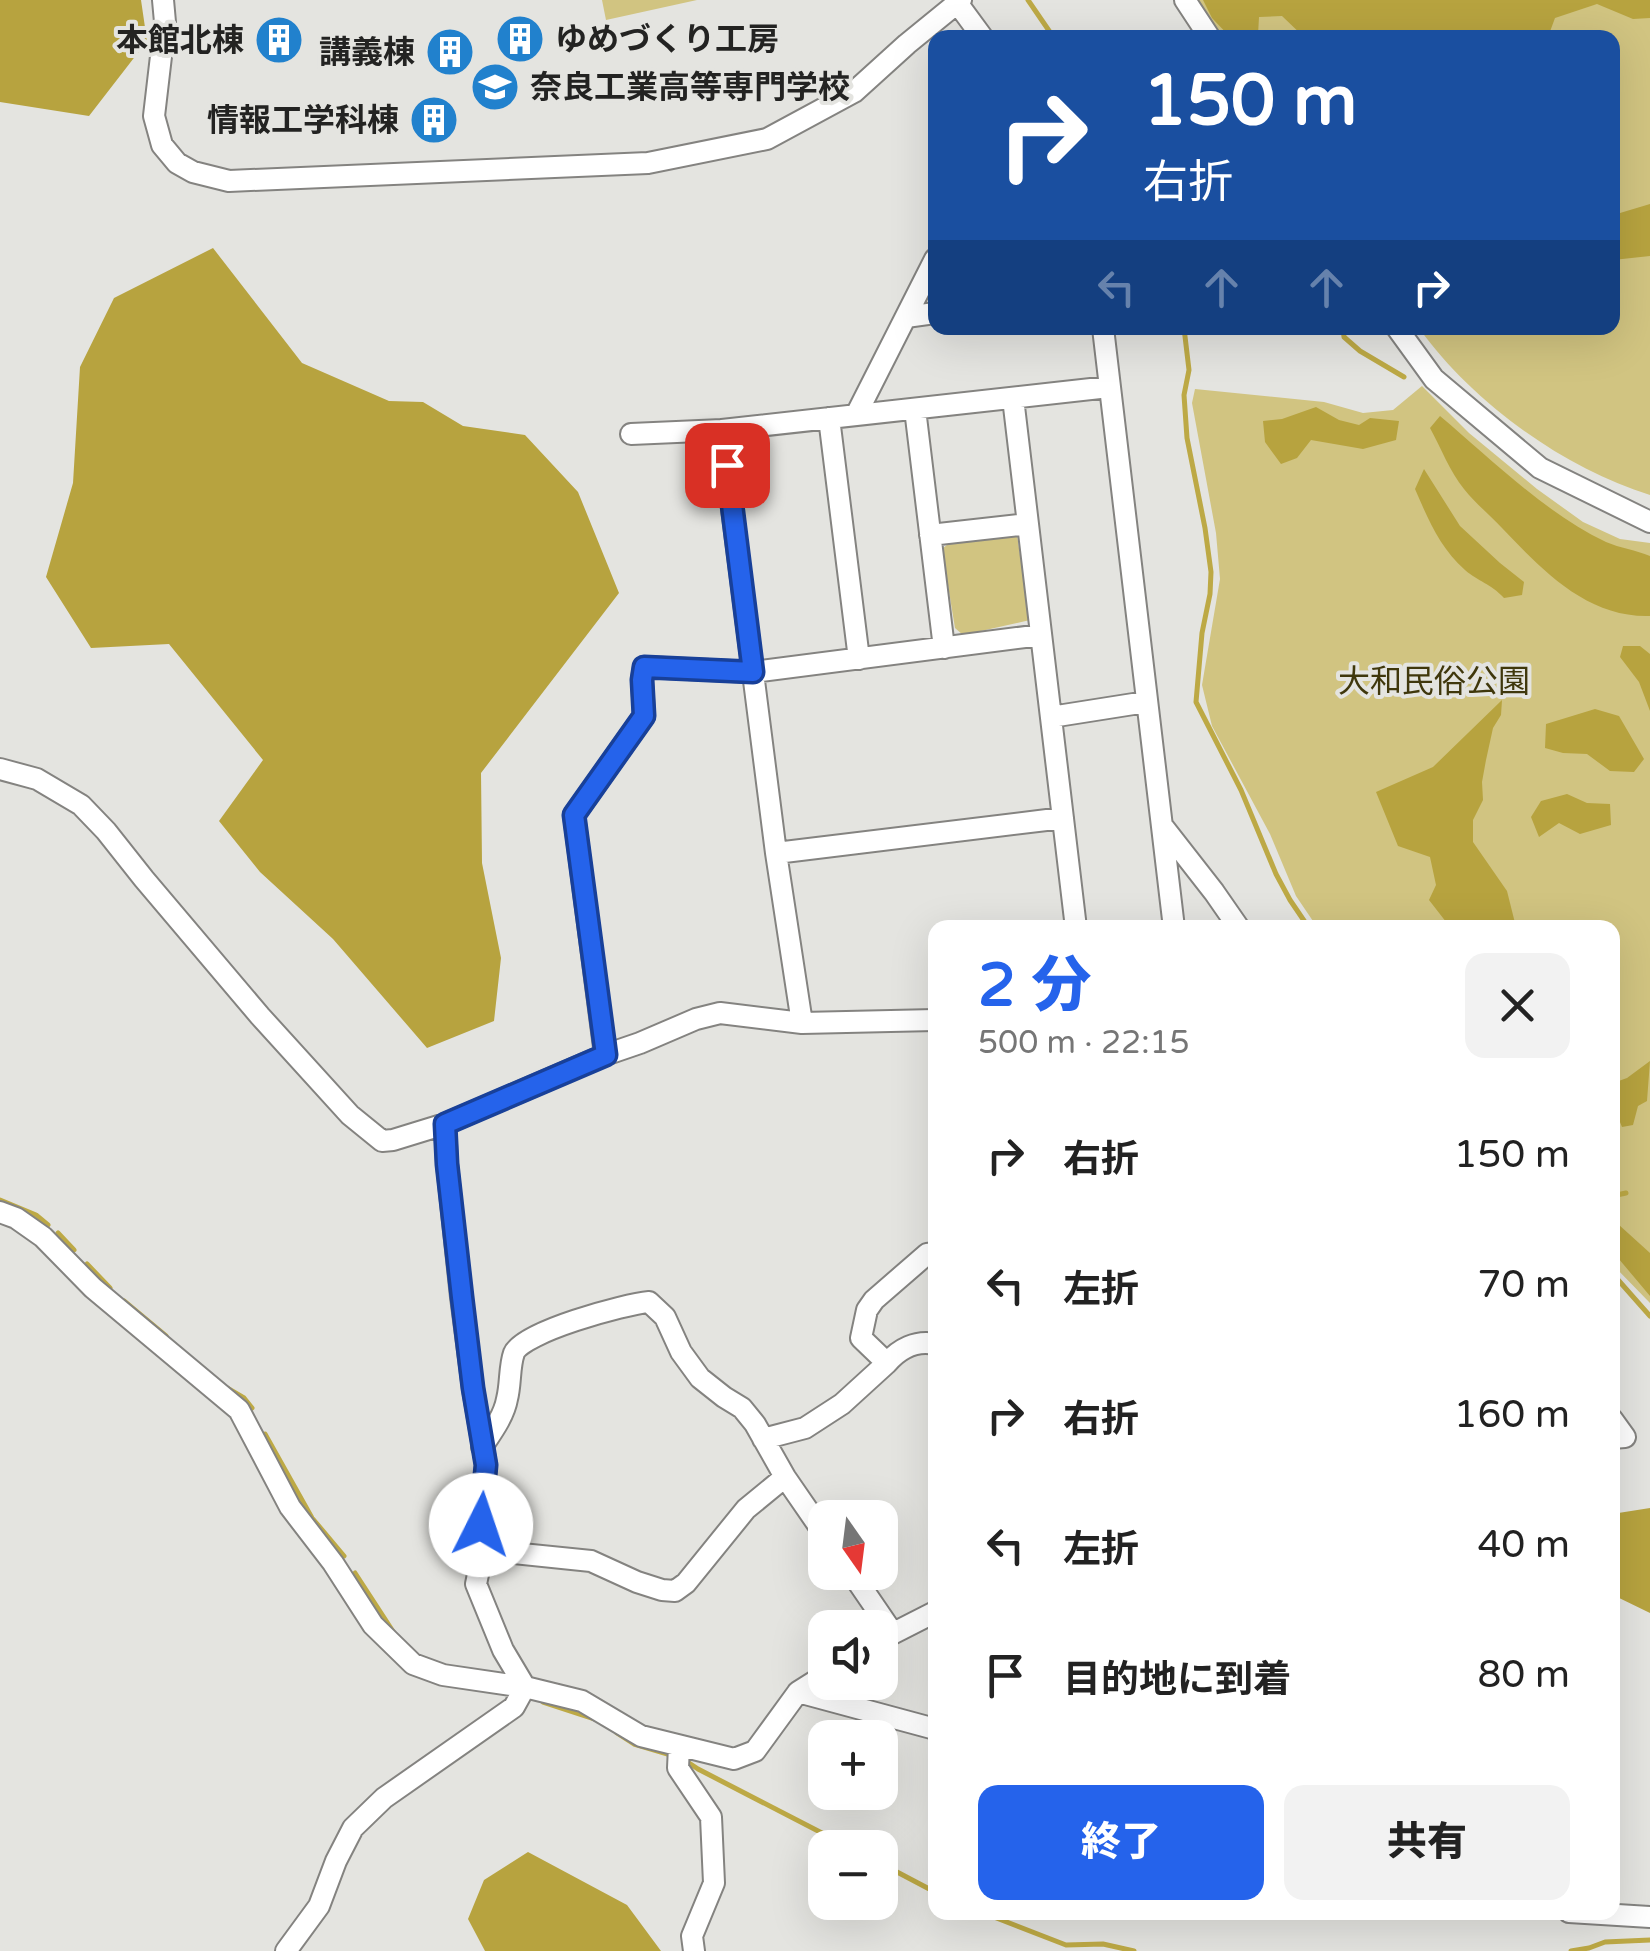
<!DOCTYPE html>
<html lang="ja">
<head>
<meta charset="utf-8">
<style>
  :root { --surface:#fff; --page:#f2f2f2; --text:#222; --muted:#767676; --accent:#2563eb }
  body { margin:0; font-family:"Varela Round","Noto Sans JP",sans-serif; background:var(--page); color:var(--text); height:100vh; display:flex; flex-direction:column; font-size:38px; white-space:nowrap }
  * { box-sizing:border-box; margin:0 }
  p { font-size:32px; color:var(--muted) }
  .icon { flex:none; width:55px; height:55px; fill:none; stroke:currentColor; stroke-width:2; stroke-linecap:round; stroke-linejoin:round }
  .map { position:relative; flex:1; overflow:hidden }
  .sheet { position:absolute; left:928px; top:920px; width:692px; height:1000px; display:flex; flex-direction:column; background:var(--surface); border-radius:20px; box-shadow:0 10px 40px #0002 }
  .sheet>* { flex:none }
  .hud { position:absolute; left:928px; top:30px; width:692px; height:305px; border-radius:20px; box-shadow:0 10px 40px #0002; background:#1a4fa0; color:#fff; overflow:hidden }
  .needle { width:65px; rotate:166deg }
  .fabs { position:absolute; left:808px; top:1500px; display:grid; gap:20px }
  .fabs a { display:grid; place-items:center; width:90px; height:90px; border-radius:20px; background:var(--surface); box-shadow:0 10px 40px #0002; font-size:50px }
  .pin { position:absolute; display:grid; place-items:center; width:85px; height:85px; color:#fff; margin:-42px; border-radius:20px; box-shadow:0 5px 15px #0006 }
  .me { position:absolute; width:110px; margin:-55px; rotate:4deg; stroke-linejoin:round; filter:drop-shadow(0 0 8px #0008) }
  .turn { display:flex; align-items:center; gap:35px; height:210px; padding:0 50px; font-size:45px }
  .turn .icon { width:130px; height:130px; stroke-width:2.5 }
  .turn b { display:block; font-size:70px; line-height:85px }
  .lanes { display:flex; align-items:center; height:95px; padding:0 50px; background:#0003; justify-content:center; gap:50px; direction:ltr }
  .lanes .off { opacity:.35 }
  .round { display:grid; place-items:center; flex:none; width:105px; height:105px; border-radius:20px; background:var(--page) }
  .overview { display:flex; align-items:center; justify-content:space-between; height:170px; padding:0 50px }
  h1 { font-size:60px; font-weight:800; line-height:75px; color:var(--accent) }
  .button { display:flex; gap:20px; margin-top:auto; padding:20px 50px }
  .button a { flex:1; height:115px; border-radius:20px; background:var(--accent); color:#fff; font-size:40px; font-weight:800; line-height:115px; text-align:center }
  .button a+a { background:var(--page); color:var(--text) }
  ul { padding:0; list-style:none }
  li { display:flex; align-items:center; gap:30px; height:130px; padding:0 50px }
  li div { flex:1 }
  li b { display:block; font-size:38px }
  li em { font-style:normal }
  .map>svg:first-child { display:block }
  .green { fill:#d1c481 }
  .forest { fill:#b7a33f }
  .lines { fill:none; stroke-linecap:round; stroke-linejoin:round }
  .stream { stroke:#bda945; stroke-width:5 }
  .minor-casing { stroke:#848380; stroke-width:24 }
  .minor { stroke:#fff; stroke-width:20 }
  .route-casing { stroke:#184099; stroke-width:25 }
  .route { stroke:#2563eb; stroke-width:18 }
  .labels { text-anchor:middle; stroke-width:8; stroke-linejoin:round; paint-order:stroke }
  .poi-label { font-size:32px; font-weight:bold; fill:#232322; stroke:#e4e4e0; text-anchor:end }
  .park-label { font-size:32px; fill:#3f370c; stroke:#e4e4e0 }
</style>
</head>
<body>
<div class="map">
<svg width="1650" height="1951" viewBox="0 0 1650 1951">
  <rect width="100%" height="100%" fill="#e4e4e0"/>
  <!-- green -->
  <path class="green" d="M 602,0 L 697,0 L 606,20 Z
    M 1199,0 L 1650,0 L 1650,495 C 1563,468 1472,402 1419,328 L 1612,328 L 1612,38 L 1223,37 L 1211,24 Z
    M 1422,386 L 1469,433 L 1537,489 L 1583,522 L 1620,539 L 1650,543 L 1650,1303 L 1613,1265 L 1612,928 L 1317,927 L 1296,896 L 1270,834 L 1212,726 L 1202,685 L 1220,579 L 1216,533 L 1192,403 L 1195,389 L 1324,402 L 1363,413 L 1393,410 Z
    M 1017,535 L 1030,620 L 963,635 L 955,628 L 942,549 L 953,540 Z"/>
  <!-- forest -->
  <path class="forest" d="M 0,0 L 141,0 L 147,41 L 89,116 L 0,102 Z
    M 1203,0 L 1650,0 L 1650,18 L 1633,19 L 1597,4 L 1555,18 L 1548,37 L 1305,38 L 1282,16 L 1259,17 L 1258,35 L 1256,37 L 1231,38 L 1212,18 Z
    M 1650,204 L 1650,256 L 1613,260 L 1613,209 L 1620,213 Z
    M 213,248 L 302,363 L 389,401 L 423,402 L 463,426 L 525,435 L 578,492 L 619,593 L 481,773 L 482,863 L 501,958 L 494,1021 L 427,1048 L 333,939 L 260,872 L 219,821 L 263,760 L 169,644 L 91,648 L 46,577 L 73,483 L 80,367 L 114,298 Z
    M 1316,407 L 1339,420 L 1359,425 L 1370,418 L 1399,421 L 1396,440 L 1363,449 L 1311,440 L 1297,458 L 1281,464 L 1265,442 L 1263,421 L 1282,419 Z
    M 1440,416 C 1491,459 1545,513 1606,542 C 1620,548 1636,550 1650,556 L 1650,616 C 1587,618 1542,570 1502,528 C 1490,515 1475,503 1464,489 C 1450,472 1441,448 1430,428 Z
    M 1424,469 L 1460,526 L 1500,563 L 1524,582 L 1522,595 L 1504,598 C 1490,583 1479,582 1465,570 C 1440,548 1428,519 1415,489 Z
    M 1623,646 L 1640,646 L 1650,654 L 1650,711 L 1639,682 L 1620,657 Z
    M 1502,700 L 1501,715 L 1493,728 L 1486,760 L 1482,782 L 1483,800 L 1473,820 L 1473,842 L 1507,891 L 1516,927 L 1450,927 L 1429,900 L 1436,885 L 1430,857 L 1398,846 L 1376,792 L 1433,767 Z
    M 1595,709 L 1619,716 L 1644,759 L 1634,772 L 1610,771 L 1587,754 L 1563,753 L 1545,748 L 1546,724 Z
    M 1567,794 L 1587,803 L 1610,804 L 1611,825 L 1580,834 L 1559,823 L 1539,837 L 1531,817 L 1541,801 Z
    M 1650,1061 L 1647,1101 L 1638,1106 L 1633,1125 L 1622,1127 L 1613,1105 L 1613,1083 L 1627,1078 Z
    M 1612,1223 L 1618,1224 L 1650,1253 L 1650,1296 L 1613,1252 Z
    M 1650,1508 L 1650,1613 L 1613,1595 L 1612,1514 Z
    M 528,1852 L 627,1905 L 661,1951 L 485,1951 L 468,1919 L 484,1880 Z"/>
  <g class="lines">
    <!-- stream -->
    <path class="stream" d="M 1028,0 L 1054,38
      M 1184,328 L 1189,370 L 1184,395 L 1187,438 L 1205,528 L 1211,572 L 1210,594 L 1202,633 L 1196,702 L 1241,790 L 1276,874 L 1290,900 L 1309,928
      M 1343,328 L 1344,337 L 1360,351 L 1404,377
      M 1612,1196 L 1626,1193
      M 0,1200 L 36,1215 L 48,1225
      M 58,1233 L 74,1250
      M 87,1264 L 110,1288
      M 1612,1273 L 1650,1316
      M 124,1301 L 166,1336
      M 227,1388 L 244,1398 L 252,1408
      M 265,1434 L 312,1518 L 344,1556
      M 355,1573 L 394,1633
      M 543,1702 L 595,1719
      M 617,1733 L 634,1744 L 671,1755
      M 686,1761 L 698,1769 L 851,1848
      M 880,1863 L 935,1892
      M 981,1912 L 1066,1945 L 1103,1944 L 1134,1951
      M 1571,1951 L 1589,1948 L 1605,1942 L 1650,1940"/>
    <!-- minor casing -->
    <g class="minor-casing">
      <path id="minor" d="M 163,0 L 165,22 L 154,116 L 162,145 L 177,163 L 193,172 L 229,181 L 648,163 L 767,139 L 854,92 L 907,44 L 961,0
        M 1185,0 L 1210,38
        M 958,4 L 983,38
        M 906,317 L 935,313
        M 1103,328 L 1174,928
        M 1397,328 L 1434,379 L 1540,468 L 1650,522
        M 1013,398 L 1076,928
        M 915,409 L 944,648
        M 856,415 L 935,259
        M 829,418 L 859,659
        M 722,430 L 776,853 L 802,1023
        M 631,434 L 722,430 L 1109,387
        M 930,535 L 1028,524
        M 1051,717 L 1146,702
        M 0,769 L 37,779 L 81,805 L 106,831 L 144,879 L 260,1016 L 350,1115 L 382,1141 L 393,1140 L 445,1124 L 605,1055 L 640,1043 L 696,1019 L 720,1013 L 802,1023 L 935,1020
        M 1164,828 L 1214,892 L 1239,928
        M 776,853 L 1063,818
        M 605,1055 L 574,815 L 644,716 L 642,679 L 644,667 L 753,672 L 1041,635
        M 445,1124 L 447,1164 L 461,1297 L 473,1389 L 486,1465 L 484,1486 L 478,1499 L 483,1550 L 476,1584 L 503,1650 L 525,1687
        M 0,1212 L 16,1218 L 43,1237 L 93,1288 L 239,1410 L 290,1507 L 333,1563 L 373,1625 L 413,1664 L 443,1675 L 525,1687 L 582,1701 L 641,1736 L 734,1759 L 755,1751 L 798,1692 L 825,1675
        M 887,1363 C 899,1349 916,1340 935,1344
        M 1612,1419 L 1625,1437 L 1612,1438
        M 763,1439 L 805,1428 L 842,1404 L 887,1363 L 861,1338 L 867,1310 L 874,1300 L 927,1254 L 935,1253
        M 482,1447 C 492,1432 504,1416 507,1399 C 511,1384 509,1367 514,1353 C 522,1332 625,1304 649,1302 L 665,1317 L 681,1352 L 700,1378 L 724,1397 L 742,1408 L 755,1424 L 785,1477 L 825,1535
        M 483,1550 L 591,1561 L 637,1582 L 662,1590 L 675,1591 L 686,1583 L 746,1509 L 785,1477
        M 851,1572 L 892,1632
        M 880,1640 L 935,1612
        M 798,1692 L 935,1729
        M 679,1746 L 678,1768 L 711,1817 L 714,1883 L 692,1936 L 694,1951
        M 1569,1912 L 1650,1917
        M 286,1951 L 319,1906 L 336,1861 L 353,1828 L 384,1798 L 514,1707 L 525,1687"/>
    </g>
    <!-- minor -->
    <use href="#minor" class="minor"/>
  </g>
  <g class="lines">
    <!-- route casing -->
    <g class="route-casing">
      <path id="route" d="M 481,1525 L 478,1499 L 484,1486 L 486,1465 L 473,1388 L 462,1297 L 447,1164 L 445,1124 L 606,1055 L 574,815 L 644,716 L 642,680 L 644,667 L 753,672 L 727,465"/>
    </g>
    <!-- route -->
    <use href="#route" class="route"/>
  </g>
  <!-- icons -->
  <defs>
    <g id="building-disc" transform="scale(2.5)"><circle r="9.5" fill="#2181cd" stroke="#e4e4e0"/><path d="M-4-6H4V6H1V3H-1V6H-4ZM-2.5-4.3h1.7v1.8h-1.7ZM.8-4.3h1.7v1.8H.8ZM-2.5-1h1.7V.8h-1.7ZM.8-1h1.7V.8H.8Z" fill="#fff"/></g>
    <g id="school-disc" transform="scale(2.5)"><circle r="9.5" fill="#2181cd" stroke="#e4e4e0"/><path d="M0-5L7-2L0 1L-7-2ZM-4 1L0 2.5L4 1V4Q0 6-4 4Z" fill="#fff"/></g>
  </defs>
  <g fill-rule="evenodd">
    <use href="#building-disc" x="520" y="39"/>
    <use href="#building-disc" x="279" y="40"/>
    <use href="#building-disc" x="450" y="52"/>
    <use href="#school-disc" x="495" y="87"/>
    <use href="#building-disc" x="434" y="120"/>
  </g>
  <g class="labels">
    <!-- poi labels -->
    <g class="poi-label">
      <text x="555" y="50" text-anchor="start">ゆめづくり工房</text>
      <text x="244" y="51">本館北棟</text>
      <text x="415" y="63">講義棟</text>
      <text x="530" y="98" text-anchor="start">奈良工業高等専門学校</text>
      <text x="399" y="131">情報工学科棟</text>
    </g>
    <!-- park labels -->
    <g class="park-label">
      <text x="1434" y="692">大和民俗公園</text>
    </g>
  </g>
</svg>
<div class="fabs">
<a><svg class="needle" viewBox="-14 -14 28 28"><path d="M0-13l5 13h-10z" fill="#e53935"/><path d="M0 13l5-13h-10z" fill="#767676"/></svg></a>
<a><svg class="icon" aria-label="sound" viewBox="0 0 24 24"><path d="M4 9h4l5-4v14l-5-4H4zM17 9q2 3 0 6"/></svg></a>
<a>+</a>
<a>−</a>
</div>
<div class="pin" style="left:727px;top:465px;background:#d93025"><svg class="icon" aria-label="arrive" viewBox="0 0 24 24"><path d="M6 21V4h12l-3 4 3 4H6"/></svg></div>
<svg class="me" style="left:481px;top:1525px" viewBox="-20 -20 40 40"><circle r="19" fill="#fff"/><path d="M0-13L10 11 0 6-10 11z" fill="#2563eb"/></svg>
<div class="hud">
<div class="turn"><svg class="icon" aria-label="right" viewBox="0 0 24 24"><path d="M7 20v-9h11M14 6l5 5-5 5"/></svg><div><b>150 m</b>右折</div></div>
<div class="lanes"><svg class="icon off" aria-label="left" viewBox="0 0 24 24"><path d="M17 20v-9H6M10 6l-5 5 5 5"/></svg><svg class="icon off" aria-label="ahead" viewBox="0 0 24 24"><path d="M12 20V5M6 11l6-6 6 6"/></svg><svg class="icon off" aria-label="ahead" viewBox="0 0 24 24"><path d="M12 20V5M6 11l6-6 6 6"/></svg><svg class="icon" aria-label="right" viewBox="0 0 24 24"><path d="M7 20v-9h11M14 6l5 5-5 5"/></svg></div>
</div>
<section class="sheet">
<div class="overview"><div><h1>2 分</h1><p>500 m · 22:15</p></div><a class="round"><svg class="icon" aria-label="close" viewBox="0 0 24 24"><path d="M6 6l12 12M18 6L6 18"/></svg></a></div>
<ul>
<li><svg class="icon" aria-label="right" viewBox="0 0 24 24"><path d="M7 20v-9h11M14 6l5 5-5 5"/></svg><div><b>右折</b></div><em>150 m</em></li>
<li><svg class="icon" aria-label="left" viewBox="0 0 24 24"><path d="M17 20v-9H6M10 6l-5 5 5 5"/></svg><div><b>左折</b></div><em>70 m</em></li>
<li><svg class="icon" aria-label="right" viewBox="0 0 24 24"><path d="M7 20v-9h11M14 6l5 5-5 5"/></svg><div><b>右折</b></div><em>160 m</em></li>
<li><svg class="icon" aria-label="left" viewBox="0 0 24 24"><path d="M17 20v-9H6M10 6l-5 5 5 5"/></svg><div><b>左折</b></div><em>40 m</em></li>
<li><svg class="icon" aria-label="arrive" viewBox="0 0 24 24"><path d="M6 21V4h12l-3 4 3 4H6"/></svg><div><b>目的地に到着</b></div><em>80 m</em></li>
</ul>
<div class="button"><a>終了</a><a>共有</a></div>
</section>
</div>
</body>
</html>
